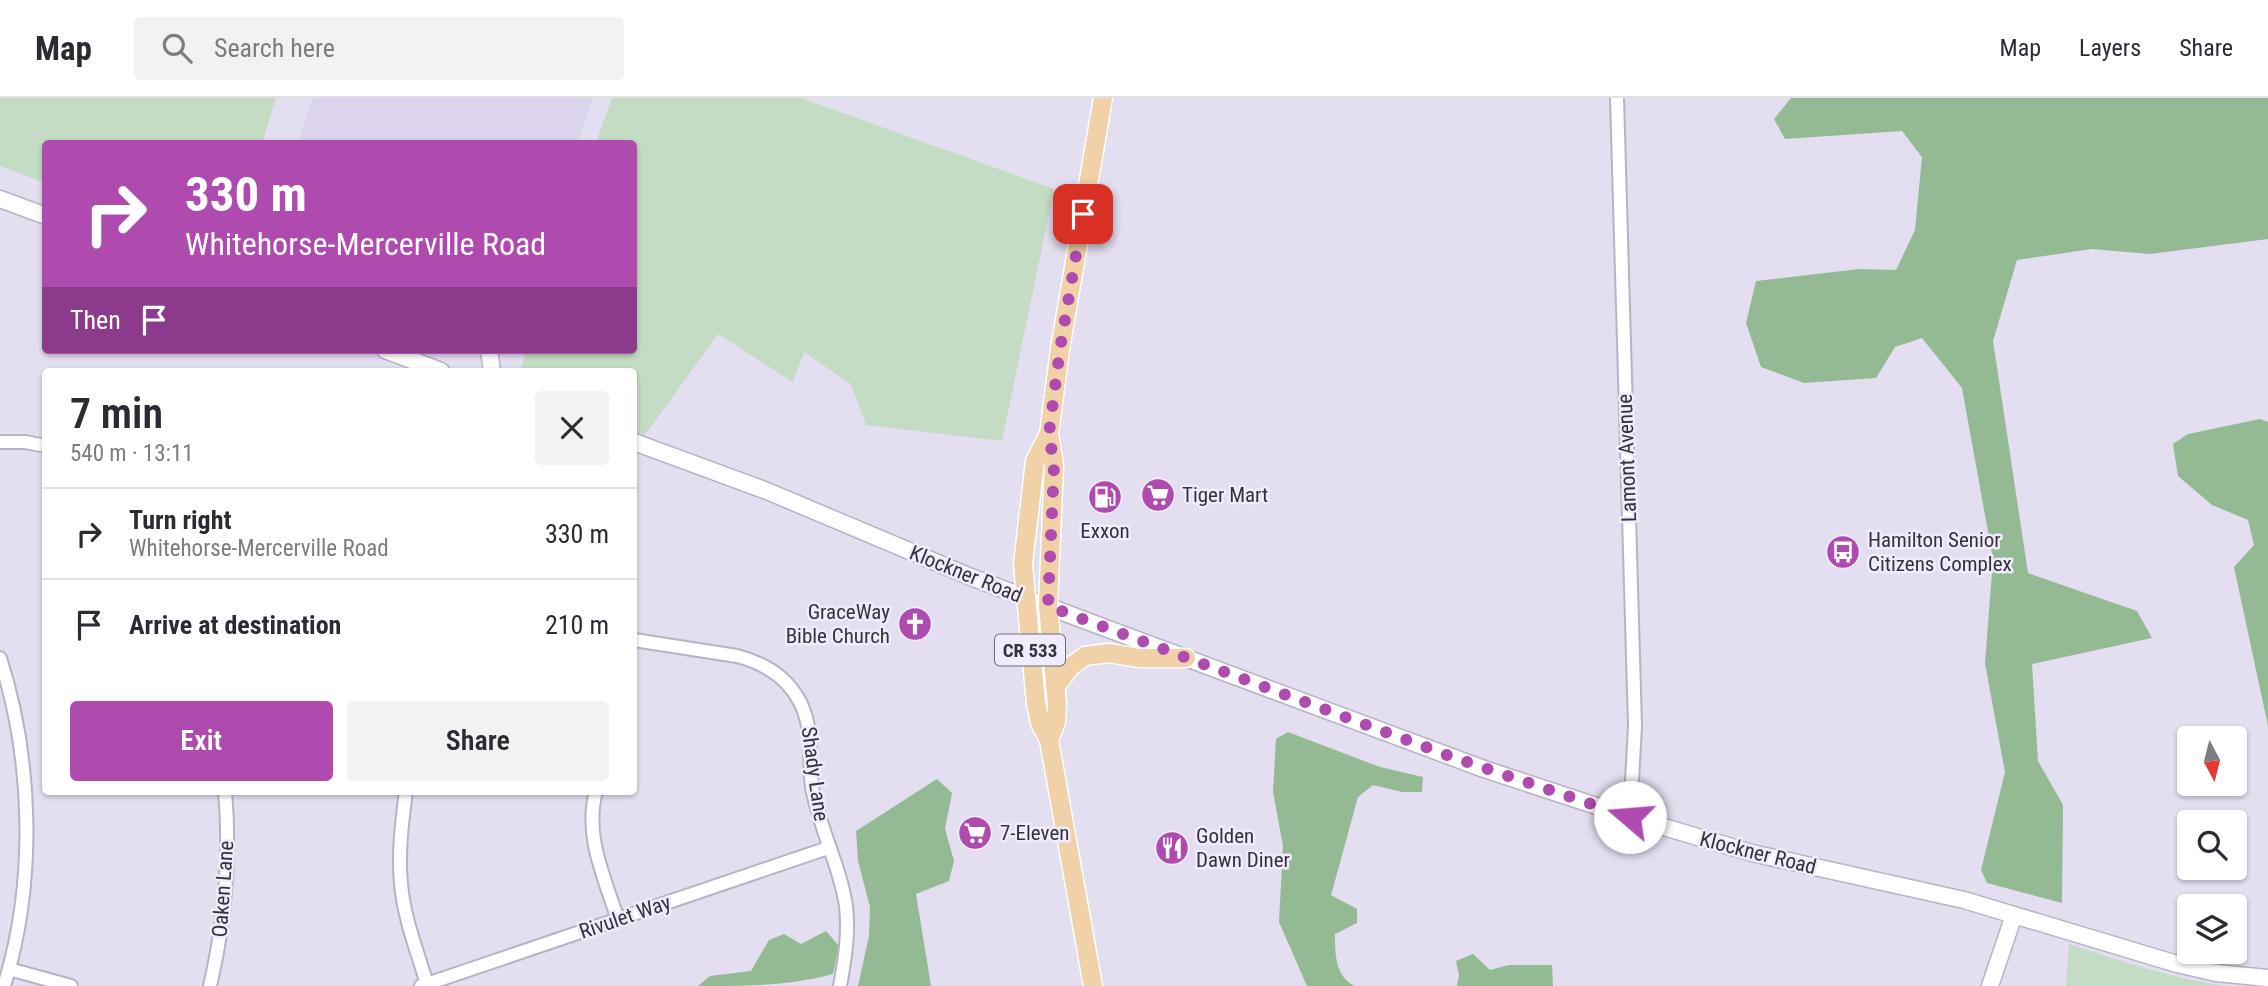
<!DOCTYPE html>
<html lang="en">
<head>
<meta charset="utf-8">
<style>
  :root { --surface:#fff; --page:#f2f2f3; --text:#2b2b33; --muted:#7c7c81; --line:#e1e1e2; --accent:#af4aaf }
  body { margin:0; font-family:"Roboto Condensed",sans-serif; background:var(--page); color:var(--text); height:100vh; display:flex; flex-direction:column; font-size:26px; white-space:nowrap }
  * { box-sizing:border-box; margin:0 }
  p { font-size:23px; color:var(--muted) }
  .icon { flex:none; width:38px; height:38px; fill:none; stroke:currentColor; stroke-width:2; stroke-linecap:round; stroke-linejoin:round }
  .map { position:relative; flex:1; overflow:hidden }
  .drawer { position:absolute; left:42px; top:270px; width:595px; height:427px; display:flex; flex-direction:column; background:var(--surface); border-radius:7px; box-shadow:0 2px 5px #0004 }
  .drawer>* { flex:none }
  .hud { position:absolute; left:42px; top:42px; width:595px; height:214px; border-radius:7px; box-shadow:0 2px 5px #0004; background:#af4aaf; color:#fff; overflow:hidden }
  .needle { width:46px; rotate:173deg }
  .tools { position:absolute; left:2177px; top:628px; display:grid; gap:14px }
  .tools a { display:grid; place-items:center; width:70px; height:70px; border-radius:7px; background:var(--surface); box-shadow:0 2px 5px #0004; font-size:35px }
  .pin { position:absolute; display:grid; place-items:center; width:60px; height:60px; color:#fff; margin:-30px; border-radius:14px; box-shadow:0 4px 10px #0006 }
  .me { position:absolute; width:77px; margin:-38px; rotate:288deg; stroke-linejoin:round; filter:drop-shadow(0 0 5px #0008) }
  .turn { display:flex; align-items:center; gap:24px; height:147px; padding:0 28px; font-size:32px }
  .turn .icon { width:91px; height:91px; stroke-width:2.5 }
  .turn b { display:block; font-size:49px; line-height:60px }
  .then { display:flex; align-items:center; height:66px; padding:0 28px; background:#0003; gap:14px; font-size:26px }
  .round { display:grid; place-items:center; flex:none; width:74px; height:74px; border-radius:7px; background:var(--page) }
  .summary { display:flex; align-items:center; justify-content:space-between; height:119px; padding:0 28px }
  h1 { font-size:42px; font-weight:600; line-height:52px }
  .button { display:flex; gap:14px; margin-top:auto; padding:14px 28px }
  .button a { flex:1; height:80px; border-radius:7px; background:var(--accent); color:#fff; font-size:28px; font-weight:600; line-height:80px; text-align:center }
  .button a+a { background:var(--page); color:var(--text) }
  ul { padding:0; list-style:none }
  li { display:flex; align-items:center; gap:21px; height:91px; padding:0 28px; border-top:2px solid var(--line) }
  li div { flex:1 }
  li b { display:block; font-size:26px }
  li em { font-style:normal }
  header { display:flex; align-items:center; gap:42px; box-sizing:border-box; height:98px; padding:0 35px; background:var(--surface); border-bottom:2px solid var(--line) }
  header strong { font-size:33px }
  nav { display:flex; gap:38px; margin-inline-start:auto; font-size:24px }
  .search { width:490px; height:63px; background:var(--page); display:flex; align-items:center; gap:18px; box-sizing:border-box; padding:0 24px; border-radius:7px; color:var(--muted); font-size:26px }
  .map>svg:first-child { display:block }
  .built { fill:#dcd4ed }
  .green { fill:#c3dcc3 }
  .forest { fill:#93ba93 }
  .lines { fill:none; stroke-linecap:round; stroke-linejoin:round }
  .street-casing { stroke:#b8b3c4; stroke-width:16 }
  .secondary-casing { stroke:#b8b3c4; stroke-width:19 }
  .primary-casing { stroke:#fff; stroke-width:21 }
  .street { stroke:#fff; stroke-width:12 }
  .secondary { stroke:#fff; stroke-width:16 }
  .primary { stroke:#f1d1a7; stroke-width:18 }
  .route { stroke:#af4aaf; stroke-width:12; stroke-dasharray:0 21.6 }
  .labels { text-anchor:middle; stroke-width:5; stroke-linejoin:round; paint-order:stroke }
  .shield { fill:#f0ebfd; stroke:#6d6a74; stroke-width:2 }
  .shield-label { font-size:19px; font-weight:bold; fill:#353239 }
  .street-label { font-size:21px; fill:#353239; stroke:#f0ebfd }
  .poi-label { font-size:21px; fill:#353239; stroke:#f0ebfd; text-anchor:start }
</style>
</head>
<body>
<header>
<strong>Map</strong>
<div class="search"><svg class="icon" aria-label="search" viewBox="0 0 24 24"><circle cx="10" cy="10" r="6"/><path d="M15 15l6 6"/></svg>Search here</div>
<nav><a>Map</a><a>Layers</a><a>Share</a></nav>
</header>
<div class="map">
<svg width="2268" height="888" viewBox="0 0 2268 888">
  <rect width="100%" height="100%" fill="#e3def0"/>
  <!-- built -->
  <path class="built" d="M 313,0 L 593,0 L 577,45 L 298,45 Z"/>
  <!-- green -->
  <path class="green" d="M 0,0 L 276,0 L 262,45 L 46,46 L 45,85 L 0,68 Z
    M 612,0 L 801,0 L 1054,91 L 1002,343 L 866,327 L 851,286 L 804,254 L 793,284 L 718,236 L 637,348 L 634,347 L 634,273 L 520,273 L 526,252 L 634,252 L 634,46 L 596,45 Z
    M 2069,846 C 2121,863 2173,881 2228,888 L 2066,888 Z"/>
  <!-- forest -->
  <path class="forest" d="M 1791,0 L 2268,0 L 2268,141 L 2150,156 L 2092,151 L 2017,162 L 1993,243 L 2028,475 L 2137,513 L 2152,540 L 2032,566 L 2038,663 L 2063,707 L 2062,805 L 1987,785 L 1981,772 L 2005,674 L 1985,565 L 1993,461 L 1962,290 L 1922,240 L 1895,249 L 1876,280 L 1804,285 L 1761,269 L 1746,225 L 1756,183 L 1859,171 L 1896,172 L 1915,132 L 1922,59 L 1902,33 L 1785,41 L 1774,21 Z
    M 2260,321 L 2268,324 L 2268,628 L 2234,469 L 2254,447 L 2248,422 L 2212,407 L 2178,378 L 2173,346 L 2188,336 Z
    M 1288,634 L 1380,669 L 1423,679 L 1422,694 L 1402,694 L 1373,687 L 1358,699 L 1331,797 L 1357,811 L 1357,825 L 1335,836 C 1335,855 1335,879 1355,888 L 1307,888 L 1279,824 L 1283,748 L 1273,694 L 1276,641 Z
    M 937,681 L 952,695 L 945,731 L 954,763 L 949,783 L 916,796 L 931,888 L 858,888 L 869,838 L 870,809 L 858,763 L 856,733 Z
    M 826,833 L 839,848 L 833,876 C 789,888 744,888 698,888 L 710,878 L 751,873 L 769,842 L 784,836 L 801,846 Z
    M 1473,856 L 1490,872 L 1509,867 L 1552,867 L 1553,888 L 1457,888 L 1459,877 L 1456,863 Z"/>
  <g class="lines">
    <!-- street casing -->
    <g class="street-casing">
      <path id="street" d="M 1617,0 L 1635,628 L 1630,719
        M 0,344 L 25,344 L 46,348
        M 634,542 L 737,558 C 764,565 787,579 800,604 C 814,631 808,660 812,689 C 819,730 840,767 846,808 C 849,835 845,861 840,888
        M 0,560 C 33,663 36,785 4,888
        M 406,693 C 402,724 398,755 401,786 C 404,820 417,853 427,886
        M 596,693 C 584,738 604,778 618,822
        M 9,871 L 71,888
        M 210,888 C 225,823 231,760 225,693
        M 421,888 L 828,750"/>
    </g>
    <!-- secondary casing -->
    <g class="secondary-casing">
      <path id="secondary" d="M 0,101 L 46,118
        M 385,252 L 441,273
        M 489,252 L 492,273
        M 634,344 L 767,393 L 971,479 L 1076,519 L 1484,671 L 1630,719 L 1752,755 L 1964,802 L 2177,866 L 2216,875 L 2268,880
        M 1990,888 L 2014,817"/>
    </g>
    <!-- primary casing -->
    <g class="primary-casing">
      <path id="primary" d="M 1049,336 L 1035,363 L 1023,466 L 1036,605 L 1040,625 L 1049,642 L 1093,888
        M 1055,590 L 1070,569 L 1085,558 L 1109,555 L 1139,560 L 1186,560
        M 1049,642 L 1056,624 L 1057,606 L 1048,508 L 1054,367 L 1049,336 L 1060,251 L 1103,0"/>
    </g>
    <!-- street -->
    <use href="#street" class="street"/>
    <!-- secondary -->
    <use href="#secondary" class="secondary"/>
    <!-- primary -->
    <use href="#primary" class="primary"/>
  </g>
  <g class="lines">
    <!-- route -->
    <path class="route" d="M 1083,116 L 1060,251 L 1049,335 L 1054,368 L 1048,508 L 1455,660 L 1630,719"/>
  </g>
  <!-- icons -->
  <defs>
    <g id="supermarket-disc" transform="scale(1.75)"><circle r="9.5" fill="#af4aaf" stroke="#f0ebfd"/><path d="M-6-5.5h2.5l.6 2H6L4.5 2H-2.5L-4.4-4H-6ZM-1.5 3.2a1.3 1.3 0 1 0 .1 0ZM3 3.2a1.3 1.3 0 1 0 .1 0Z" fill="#fff"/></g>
    <g id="fuel-disc" transform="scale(1.75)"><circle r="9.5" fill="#af4aaf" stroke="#f0ebfd"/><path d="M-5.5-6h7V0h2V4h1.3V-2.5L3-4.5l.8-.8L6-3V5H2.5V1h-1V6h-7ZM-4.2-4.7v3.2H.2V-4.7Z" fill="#fff"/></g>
    <g id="bus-disc" transform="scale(1.75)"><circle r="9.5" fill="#af4aaf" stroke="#f0ebfd"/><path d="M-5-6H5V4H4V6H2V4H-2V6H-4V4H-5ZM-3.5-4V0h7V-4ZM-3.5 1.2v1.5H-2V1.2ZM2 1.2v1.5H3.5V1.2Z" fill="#fff"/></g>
    <g id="church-disc" transform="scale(1.75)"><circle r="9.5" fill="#af4aaf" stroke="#f0ebfd"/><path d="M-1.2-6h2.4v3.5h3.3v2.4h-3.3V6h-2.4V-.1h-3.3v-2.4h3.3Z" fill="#fff"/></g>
    <g id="restaurant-disc" transform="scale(1.75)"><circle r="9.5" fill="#af4aaf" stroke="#f0ebfd"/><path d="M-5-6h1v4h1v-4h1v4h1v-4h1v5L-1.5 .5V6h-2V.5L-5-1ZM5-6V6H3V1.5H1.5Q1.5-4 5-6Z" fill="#fff"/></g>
  </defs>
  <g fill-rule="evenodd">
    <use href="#supermarket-disc" x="1158" y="397"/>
    <use href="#fuel-disc" x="1105" y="399"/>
    <use href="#bus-disc" x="1843" y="454"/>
    <use href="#church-disc" x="915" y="526"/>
    <use href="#supermarket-disc" x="975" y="735"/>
    <use href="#restaurant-disc" x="1172" y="750"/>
  </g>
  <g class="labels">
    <!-- shield labels -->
    <rect class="shield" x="995" y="536.5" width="70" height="31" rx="5"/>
    <g class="shield-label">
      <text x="1030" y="559">CR 533</text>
    </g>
    <!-- street labels -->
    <g class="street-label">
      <text transform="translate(1627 360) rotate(-92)" y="7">Lamont Avenue</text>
      <text transform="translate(966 476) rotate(22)" y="7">Klockner Road</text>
      <text transform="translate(815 676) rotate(82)" y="7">Shady Lane</text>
      <text transform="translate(1758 755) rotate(14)" y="7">Klockner Road</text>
      <text transform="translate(223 791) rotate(-86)" y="7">Oaken Lane</text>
      <text transform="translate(625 819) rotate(-19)" y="7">Rivulet Way</text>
    </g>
    <!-- poi labels -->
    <g class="poi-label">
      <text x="1182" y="404">Tiger Mart</text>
      <text x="1105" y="440" text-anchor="middle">Exxon</text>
      <text x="1868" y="449">Hamilton Senior<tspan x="1868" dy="24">Citizens Complex</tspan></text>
      <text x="890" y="521" text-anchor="end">GraceWay<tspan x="890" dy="24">Bible Church</tspan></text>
      <text x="1000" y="742">7-Eleven</text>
      <text x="1196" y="745">Golden<tspan x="1196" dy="24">Dawn Diner</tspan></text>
    </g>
  </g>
</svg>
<div class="tools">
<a><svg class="needle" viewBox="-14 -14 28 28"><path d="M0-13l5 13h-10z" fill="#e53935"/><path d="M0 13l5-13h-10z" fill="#7c7c81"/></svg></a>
<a><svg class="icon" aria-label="search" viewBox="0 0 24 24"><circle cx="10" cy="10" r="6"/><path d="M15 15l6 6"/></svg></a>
<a><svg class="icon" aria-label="layers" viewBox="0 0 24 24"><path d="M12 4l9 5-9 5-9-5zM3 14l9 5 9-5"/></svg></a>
</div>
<div class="pin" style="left:1083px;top:116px;background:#d93025"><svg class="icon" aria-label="arrive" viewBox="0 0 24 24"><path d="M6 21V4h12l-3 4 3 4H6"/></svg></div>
<svg class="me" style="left:1630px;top:719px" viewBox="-20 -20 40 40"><circle r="19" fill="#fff"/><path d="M0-13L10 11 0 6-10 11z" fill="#af4aaf"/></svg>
<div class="hud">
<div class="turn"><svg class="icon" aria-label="right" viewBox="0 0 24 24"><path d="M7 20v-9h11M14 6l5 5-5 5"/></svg><div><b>330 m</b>Whitehorse-Mercerville Road</div></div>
<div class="then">Then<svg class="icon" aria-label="arrive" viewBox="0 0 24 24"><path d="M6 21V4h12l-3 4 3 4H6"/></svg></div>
</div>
<section class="drawer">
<div class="summary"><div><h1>7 min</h1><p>540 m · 13:11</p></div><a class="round"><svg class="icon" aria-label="close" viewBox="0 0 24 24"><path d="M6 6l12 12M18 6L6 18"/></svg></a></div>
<ul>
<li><svg class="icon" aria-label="right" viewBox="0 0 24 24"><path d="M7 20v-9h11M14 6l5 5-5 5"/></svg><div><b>Turn right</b><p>Whitehorse-Mercerville Road</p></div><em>330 m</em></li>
<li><svg class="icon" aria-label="arrive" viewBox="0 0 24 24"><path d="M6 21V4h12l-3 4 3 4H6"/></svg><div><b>Arrive at destination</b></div><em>210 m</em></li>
</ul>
<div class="button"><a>Exit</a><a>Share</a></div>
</section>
</div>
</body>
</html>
